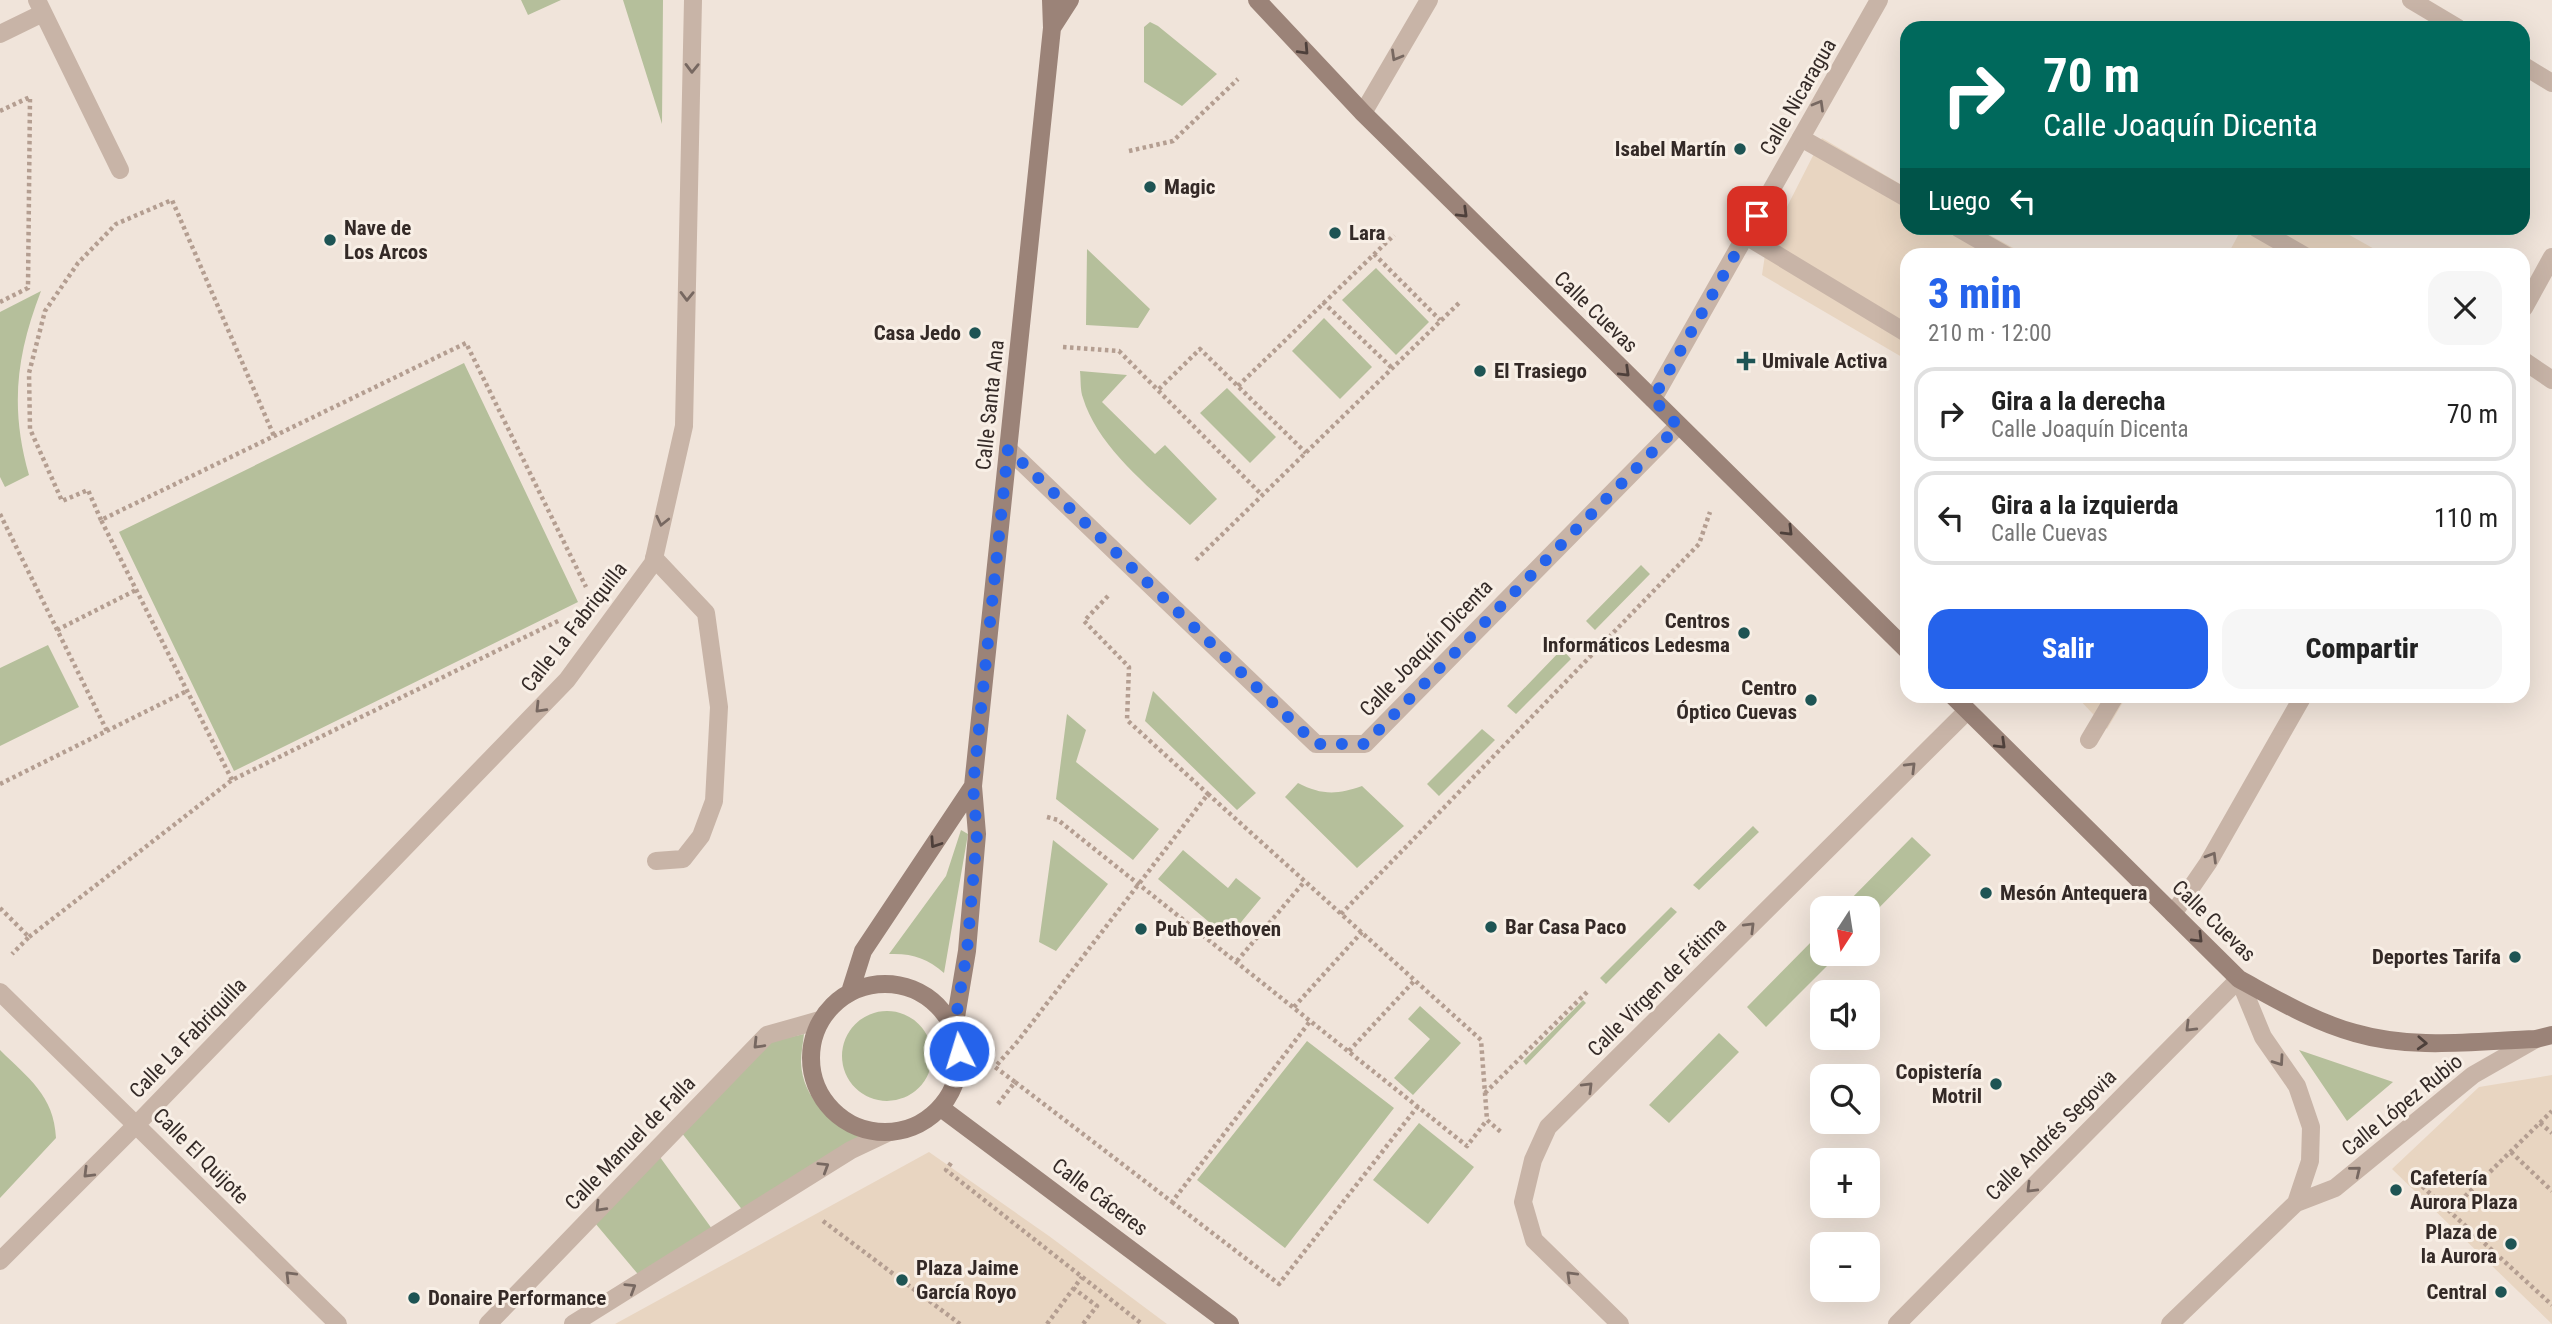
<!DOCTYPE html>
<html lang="es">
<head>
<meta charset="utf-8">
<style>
  :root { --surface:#fff; --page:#f6f6f6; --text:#222; --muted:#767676; --line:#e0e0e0; --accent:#2563eb }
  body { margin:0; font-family:"Roboto Condensed",sans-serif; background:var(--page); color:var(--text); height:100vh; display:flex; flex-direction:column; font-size:26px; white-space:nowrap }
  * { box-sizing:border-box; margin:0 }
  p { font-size:23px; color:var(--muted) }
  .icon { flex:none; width:38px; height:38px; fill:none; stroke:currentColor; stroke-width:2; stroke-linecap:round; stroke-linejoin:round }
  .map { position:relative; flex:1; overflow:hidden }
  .sheet { position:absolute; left:1900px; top:248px; width:630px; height:455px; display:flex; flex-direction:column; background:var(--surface); border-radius:21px; box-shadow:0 7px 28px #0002 }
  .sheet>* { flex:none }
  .top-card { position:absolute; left:1900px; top:21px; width:630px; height:214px; border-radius:21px; box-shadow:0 7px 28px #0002; background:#00695c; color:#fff; overflow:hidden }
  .needle { width:46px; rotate:192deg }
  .tools { position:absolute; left:1810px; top:896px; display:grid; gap:14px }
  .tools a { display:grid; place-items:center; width:70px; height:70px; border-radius:14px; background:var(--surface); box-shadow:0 7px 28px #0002; font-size:35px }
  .pin { position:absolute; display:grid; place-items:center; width:60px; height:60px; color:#fff; margin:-30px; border-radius:14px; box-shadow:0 4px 10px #0006 }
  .me { position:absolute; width:77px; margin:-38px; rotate:355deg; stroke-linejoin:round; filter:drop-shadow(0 0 5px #0008) }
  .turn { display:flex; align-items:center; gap:24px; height:147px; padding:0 28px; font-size:32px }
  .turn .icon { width:91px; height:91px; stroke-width:2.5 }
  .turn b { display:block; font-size:49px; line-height:60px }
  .then { display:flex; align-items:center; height:66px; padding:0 28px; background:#0003; gap:14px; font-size:26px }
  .round { display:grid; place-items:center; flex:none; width:74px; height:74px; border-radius:21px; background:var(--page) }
  .summary { display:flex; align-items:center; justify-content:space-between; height:119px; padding:0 28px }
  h1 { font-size:42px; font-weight:800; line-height:52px; color:var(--accent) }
  .button { display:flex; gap:14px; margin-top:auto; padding:14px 28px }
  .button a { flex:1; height:80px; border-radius:21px; background:var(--accent); color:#fff; font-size:28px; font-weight:800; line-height:80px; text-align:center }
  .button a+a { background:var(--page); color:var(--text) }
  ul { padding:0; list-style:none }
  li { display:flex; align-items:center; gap:21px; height:94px; margin:0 14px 10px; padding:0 14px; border:4px solid var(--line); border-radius:21px }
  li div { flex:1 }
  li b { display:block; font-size:26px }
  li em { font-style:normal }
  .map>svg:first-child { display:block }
  .green { fill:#b5bf9b }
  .plaza { fill:#e8d5c1 }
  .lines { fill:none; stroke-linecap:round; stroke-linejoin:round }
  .path { stroke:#b49e91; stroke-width:4.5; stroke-dasharray:3.5 3.5; stroke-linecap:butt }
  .service { stroke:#c8b4a7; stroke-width:18 }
  .pedestrian { stroke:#c8b4a7; stroke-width:18 }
  .minor { stroke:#c8b4a7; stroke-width:18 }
  .secondary { stroke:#9b8378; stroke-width:18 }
  .oneway { stroke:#4e403b }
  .oneway2 { stroke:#776861 }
  .route { stroke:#2563eb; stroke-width:12; stroke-dasharray:0 21.6 }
  .poi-dot { fill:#1e5454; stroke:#f8efe6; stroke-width:2.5 }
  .labels { text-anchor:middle; stroke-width:6; stroke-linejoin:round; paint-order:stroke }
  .street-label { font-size:21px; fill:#342a27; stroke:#f8efe6 }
  .poi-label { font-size:21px; font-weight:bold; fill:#342a27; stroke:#f8efe6; text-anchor:start }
</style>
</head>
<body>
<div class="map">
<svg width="2552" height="1324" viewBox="0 0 2552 1324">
  <rect width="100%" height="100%" fill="#f0e4da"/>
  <!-- green -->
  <path class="green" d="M 521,0 L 561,0 L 528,15 Z
    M 623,0 L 663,0 L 662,124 Z
    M 1150,22 L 1158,26 L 1217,74 L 1182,106 L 1144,82 L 1144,27 Z
    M 1087,249 L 1150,309 L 1138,328 L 1086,325 Z
    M 1376,268 L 1429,322 L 1396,355 L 1342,300 Z
    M 41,291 C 16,356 10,408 29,475 L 5,487 L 0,477 L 0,312 Z
    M 1324,318 L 1372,367 L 1340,399 L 1292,351 Z
    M 464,363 L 578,602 L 234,771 L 119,532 Z
    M 1080,371 L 1127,375 L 1102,402 L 1155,454 L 1165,445 L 1217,499 L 1190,525 C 1153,490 1098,448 1083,398 C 1080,390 1081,380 1080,371 Z
    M 1227,388 L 1276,437 L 1250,463 L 1200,413 Z
    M 1641,565 L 1650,574 L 1595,630 L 1586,621 Z
    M 48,645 L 79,707 L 0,746 L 0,668 Z
    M 1562,649 L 1571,659 L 1516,714 L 1507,706 Z
    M 1153,691 L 1256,793 L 1237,810 L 1145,721 Z
    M 1067,714 L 1086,730 L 1076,762 L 1159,829 L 1133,860 L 1056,799 Z
    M 1482,729 L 1495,740 L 1439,796 L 1427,784 Z
    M 1298,783 C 1321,795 1337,795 1362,786 L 1404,826 L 1357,868 L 1285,797 Z
    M 1753,826 L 1759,832 L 1699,890 L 1693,885 Z
    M 961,830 L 968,834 L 944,973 C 927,958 912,953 889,954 L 946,876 Z
    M 1912,837 L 1931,855 L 1867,920 L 1867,908 L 1842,908 Z
    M 1053,840 L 1108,884 L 1056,951 L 1039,942 Z
    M 1183,850 L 1228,888 L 1236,878 L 1261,898 L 1228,938 L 1158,879 Z
    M 1671,907 L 1677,912 L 1606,984 L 1600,978 Z
    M 1817,936 L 1822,940 L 1822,954 L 1837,956 L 1766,1027 L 1747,1007 Z
    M 1583,1000 L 1586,1003 L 1526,1065 L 1523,1061 Z
    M 1420,1006 L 1461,1043 L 1413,1095 L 1394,1078 L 1430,1039 L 1408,1019 Z
    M842 1056a45 45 0 1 1 90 0a45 45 0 1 1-90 0Z
    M 1719,1033 L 1739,1052 L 1669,1123 L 1649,1105 Z
    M 804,1034 C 803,1043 801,1053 801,1062 C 802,1099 832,1123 862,1137 L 744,1212 L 681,1132 L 769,1042 Z
    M 1307,1041 L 1394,1108 L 1285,1248 L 1197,1180 Z
    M 0,1050 C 28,1078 54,1095 56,1138 L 0,1198 Z
    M 2299,1050 L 2393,1082 L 2347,1121 Z
    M 1419,1123 L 1474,1167 L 1428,1224 L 1373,1180 Z
    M 657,1153 L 715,1233 L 642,1279 L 595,1223 Z"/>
  <!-- plaza -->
  <path class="plaza" d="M 1822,138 L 1907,188 L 1908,228 L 1977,228 L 2026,255 L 1908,256 L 1907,360 L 1762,275 L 1766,248 Z
    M 2242,228 L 2337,228 L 2385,255 L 2227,256 Z
    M 2077,697 L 2126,697 L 2107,729 Z
    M 2552,1075 L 2552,1324 L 2392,1169 L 2479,1087 Z
    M 929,1152 L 1049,1236 L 1167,1324 L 615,1324 Z"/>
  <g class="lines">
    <!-- path -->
    <path class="path" d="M 0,111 L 30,97 L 28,288 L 0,302
      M 1129,151 L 1173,141 L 1238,79
      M 1374,254 L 1440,320
      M 1323,302 L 1392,368
      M 1063,347 L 1119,351 L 1262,495
      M 1238,386 L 1394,235
      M 1159,389 L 1200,349 L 1306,453
      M 0,514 L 107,731
      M 101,520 L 88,490 L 62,501 L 30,429 L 29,373 L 45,311 L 78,263 L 116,224 L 172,200 L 274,436
      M 1196,560 L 1460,302
      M 1108,596 L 1084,621 L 1129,667 L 1127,720 L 1208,794
      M 57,630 L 136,590
      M 232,780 L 101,520 L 466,343 L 586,587
      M 0,784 L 187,691
      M 1047,817 L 1058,820 L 1467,1146 L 1487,1120
      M 0,908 L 29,937 L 12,954
      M 1341,914 L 1699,544 L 1710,512
      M 29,937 L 232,780 L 560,620
      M 1237,961 L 1305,881
      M 1294,1007 L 1362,932
      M 1349,1051 L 1415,980
      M 1015,1082 L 1172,1202 L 1311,1020
      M 1485,1093 L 1588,991
      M 998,1104 L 1015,1082 L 995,1067 L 1018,1041 L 1208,794 L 1481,1040 L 1487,1120 L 1501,1132
      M 2540,1123 L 2552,1133
      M 2511,1152 L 2552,1191
      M 951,1163 L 946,1170 L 1142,1324
      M 2412,1177 L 2552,1305
      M 1172,1202 L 1279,1284 L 1418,1106
      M 2450,1211 L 2552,1111
      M 823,1221 L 960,1324
      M 1073,1288 L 1097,1306 L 1083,1324
      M 1047,1324 L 1082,1277"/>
    <!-- service -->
    <path class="service" d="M 654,558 L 706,613 L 719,707 L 714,801 L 701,836 L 683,859 L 656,861"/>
    <!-- pedestrian -->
    <path class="pedestrian" d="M 37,0 L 120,170
      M 0,34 L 43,13
      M 1801,138 L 1908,199
      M 1958,228 L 2007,256
      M 2256,228 L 2305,256
      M 1746,236 L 1908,334
      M 2089,740 L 2115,696
      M 0,992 L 136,1125"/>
    <!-- minor -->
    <path class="minor" d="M 2411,0 L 2458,28
      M 2524,66 L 2552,83
      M 1363,113 L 1429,0
      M 2524,308 L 2552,257
      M 2524,361 L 2552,380
      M 1653,399 L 1879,0
      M 1008,449 L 1316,744 L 1365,744 L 1678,426
      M 2173,914 L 2208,863 L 2303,696
      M 136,1125 L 338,1324
      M 0,1261 L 136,1125 L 567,680 L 653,563 L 684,426 L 693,0
      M 488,1324 L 767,1035 L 820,1020
      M 573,1324 L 851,1150 L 889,1132
      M 1620,1324 L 1534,1240 L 1523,1202 L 1533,1160 L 1548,1127 L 1967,711
      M 1897,1324 L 2239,979 L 2263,1037 L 2297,1086 L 2311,1127 L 2310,1161 L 2296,1203
      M 2170,1324 L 2296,1203 L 2335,1188 L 2473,1075 L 2536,1039"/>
    <!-- secondary -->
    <path class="secondary" d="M 1257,0 L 1363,113 L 1908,651
      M 1052,28 L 1070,0
      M 1953,696 L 2239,979 C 2276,999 2314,1022 2355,1033 C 2413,1050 2476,1041 2536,1039 L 2552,1035
      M811 1058a74 74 0 1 1 148 0a74 74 0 1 1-148 0Z
      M 850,992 L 863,951 L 973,786
      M 954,1029 L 967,951 L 977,834 L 973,786 L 1052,28 L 1051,0
      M 941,1108 L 1230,1324"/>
  </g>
  <!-- one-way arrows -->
  <defs><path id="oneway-chevron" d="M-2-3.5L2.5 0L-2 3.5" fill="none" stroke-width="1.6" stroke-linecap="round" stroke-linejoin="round" transform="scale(1.75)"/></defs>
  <g class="oneway">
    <use href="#oneway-chevron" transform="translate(1304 50) rotate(47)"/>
    <use href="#oneway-chevron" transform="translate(1463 213) rotate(44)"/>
    <use href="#oneway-chevron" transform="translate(1625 372) rotate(44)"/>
    <use href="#oneway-chevron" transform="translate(1788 531) rotate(45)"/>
    <use href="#oneway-chevron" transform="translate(2001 744) rotate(44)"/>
    <use href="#oneway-chevron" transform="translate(935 843) rotate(124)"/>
    <use href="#oneway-chevron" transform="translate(2198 938) rotate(45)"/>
    <use href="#oneway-chevron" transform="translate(2422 1043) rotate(3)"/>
  </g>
  <g class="oneway2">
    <use href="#oneway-chevron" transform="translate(1396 56) rotate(120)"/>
    <use href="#oneway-chevron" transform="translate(692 68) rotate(91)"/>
    <use href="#oneway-chevron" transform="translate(1819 105) rotate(-60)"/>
    <use href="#oneway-chevron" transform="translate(687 296) rotate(91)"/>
    <use href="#oneway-chevron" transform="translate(662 521) rotate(103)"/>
    <use href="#oneway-chevron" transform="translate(540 708) rotate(134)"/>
    <use href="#oneway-chevron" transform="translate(1911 767) rotate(-45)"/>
    <use href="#oneway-chevron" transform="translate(2212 857) rotate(-59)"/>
    <use href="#oneway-chevron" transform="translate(1750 927) rotate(-45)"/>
    <use href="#oneway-chevron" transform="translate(2190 1027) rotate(135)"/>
    <use href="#oneway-chevron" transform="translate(758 1044) rotate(134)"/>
    <use href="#oneway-chevron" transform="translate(2279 1061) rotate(55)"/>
    <use href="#oneway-chevron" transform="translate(1588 1087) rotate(-45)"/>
    <use href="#oneway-chevron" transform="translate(824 1167) rotate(-32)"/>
    <use href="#oneway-chevron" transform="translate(2356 1171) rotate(-39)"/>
    <use href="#oneway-chevron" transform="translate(88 1173) rotate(135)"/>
    <use href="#oneway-chevron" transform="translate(2031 1188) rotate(135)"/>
    <use href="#oneway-chevron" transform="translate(600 1207) rotate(134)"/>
    <use href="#oneway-chevron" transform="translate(290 1276) rotate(-135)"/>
    <use href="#oneway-chevron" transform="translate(1571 1276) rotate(-136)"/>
    <use href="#oneway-chevron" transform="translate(631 1288) rotate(-32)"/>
  </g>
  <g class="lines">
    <!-- route -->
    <path class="route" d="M 959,1051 L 954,1029 L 967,951 L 977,834 L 973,786 L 1008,449 L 1316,744 L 1365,744 L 1678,426 L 1653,399 L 1757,216"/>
  </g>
  <!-- markers -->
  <g class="poi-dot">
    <circle cx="1740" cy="149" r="7"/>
    <circle cx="1150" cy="187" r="7"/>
    <circle cx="1335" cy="233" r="7"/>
    <circle cx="330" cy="240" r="7"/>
    <circle cx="975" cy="333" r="7"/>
    <path d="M1742.5 350.5h7v7h7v7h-7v7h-7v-7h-7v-7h7z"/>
    <circle cx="1480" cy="371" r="7"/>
    <circle cx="1744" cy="633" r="7"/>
    <circle cx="1811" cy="700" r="7"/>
    <circle cx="1986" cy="893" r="7"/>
    <circle cx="1491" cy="927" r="7"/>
    <circle cx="1141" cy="929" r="7"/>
    <circle cx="2515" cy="957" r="7"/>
    <circle cx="1996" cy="1084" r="7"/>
    <circle cx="2396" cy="1190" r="7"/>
    <circle cx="2511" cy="1244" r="7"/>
    <circle cx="902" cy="1280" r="7"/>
    <circle cx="2501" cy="1292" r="7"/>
    <circle cx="414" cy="1298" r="7"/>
  </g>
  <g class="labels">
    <!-- street labels -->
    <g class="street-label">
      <text transform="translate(1798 97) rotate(-60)" y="7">Calle Nicaragua</text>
      <text transform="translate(1596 312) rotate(44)" y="7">Calle Cuevas</text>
      <text transform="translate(990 405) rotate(-84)" y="7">Calle Santa Ana</text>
      <text transform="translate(574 627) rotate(-52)" y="7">Calle La Fabriquilla</text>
      <text transform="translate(1426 648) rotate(-46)" y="7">Calle Joaquín Dicenta</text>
      <text transform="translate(2214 921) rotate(44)" y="7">Calle Cuevas</text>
      <text transform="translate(1657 987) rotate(-45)" y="7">Calle Virgen de Fátima</text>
      <text transform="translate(188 1038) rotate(-46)" y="7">Calle La Fabriquilla</text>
      <text transform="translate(2402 1105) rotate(-39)" y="7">Calle López Rubio</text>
      <text transform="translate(2051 1135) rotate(-45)" y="7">Calle Andrés Segovia</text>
      <text transform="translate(630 1143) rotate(-46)" y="7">Calle Manuel de Falla</text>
      <text transform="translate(201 1156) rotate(45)" y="7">Calle El Quijote</text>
      <text transform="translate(1100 1197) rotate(37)" y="7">Calle Cáceres</text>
    </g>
    <!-- poi labels -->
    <g class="poi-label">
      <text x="1726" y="156" text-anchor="end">Isabel Martín</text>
      <text x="1164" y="194">Magic</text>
      <text x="344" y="235">Nave de<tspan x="344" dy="24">Los Arcos</tspan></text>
      <text x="1349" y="240">Lara</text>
      <text x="961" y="340" text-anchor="end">Casa Jedo</text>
      <text x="1762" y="368">Umivale Activa</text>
      <text x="1494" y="378">El Trasiego</text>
      <text x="1730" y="628" text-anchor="end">Centros<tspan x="1730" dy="24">Informáticos Ledesma</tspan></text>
      <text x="1797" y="695" text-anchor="end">Centro<tspan x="1797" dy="24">Óptico Cuevas</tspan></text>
      <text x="2000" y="900">Mesón Antequera</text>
      <text x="1505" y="934">Bar Casa Paco</text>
      <text x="1155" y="936">Pub Beethoven</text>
      <text x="2501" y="964" text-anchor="end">Deportes Tarifa</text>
      <text x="1982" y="1079" text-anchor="end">Copistería<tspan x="1982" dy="24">Motril</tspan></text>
      <text x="2410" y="1185">Cafetería<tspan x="2410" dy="24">Aurora Plaza</tspan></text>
      <text x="2497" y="1239" text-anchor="end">Plaza de<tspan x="2497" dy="24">la Aurora</tspan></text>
      <text x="916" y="1275">Plaza Jaime<tspan x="916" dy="24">García Royo</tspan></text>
      <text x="2487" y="1299" text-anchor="end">Central</text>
      <text x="428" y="1305">Donaire Performance</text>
    </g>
  </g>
</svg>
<div class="tools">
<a><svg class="needle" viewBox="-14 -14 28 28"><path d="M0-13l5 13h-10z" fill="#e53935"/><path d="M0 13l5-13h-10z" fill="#767676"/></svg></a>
<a><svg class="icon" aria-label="sound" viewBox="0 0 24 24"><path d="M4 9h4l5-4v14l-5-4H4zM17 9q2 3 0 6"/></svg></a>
<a><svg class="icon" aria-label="search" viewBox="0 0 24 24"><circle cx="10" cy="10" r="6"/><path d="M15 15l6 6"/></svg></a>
<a>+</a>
<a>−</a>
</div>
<div class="pin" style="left:1757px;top:216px;background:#d93025"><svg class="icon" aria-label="arrive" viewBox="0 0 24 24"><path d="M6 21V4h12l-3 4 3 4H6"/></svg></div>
<svg class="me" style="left:959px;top:1051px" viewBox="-20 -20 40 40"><circle r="17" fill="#2563eb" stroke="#fff" stroke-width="3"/><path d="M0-11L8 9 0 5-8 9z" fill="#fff"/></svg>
<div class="top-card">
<div class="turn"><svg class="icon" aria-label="right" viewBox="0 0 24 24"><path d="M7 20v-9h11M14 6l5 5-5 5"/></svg><div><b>70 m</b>Calle Joaquín Dicenta</div></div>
<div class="then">Luego<svg class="icon" aria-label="left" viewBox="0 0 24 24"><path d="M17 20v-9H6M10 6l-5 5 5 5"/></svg></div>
</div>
<section class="sheet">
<div class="summary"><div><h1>3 min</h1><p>210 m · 12:00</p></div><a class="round"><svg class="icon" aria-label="close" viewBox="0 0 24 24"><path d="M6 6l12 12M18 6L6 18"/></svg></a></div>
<ul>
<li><svg class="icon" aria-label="right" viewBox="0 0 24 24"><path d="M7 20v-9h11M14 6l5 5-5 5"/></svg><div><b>Gira a la derecha</b><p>Calle Joaquín Dicenta</p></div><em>70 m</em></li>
<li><svg class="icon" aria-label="left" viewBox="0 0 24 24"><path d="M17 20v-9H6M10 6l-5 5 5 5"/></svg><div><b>Gira a la izquierda</b><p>Calle Cuevas</p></div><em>110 m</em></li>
</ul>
<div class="button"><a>Salir</a><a>Compartir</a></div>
</section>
</div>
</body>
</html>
